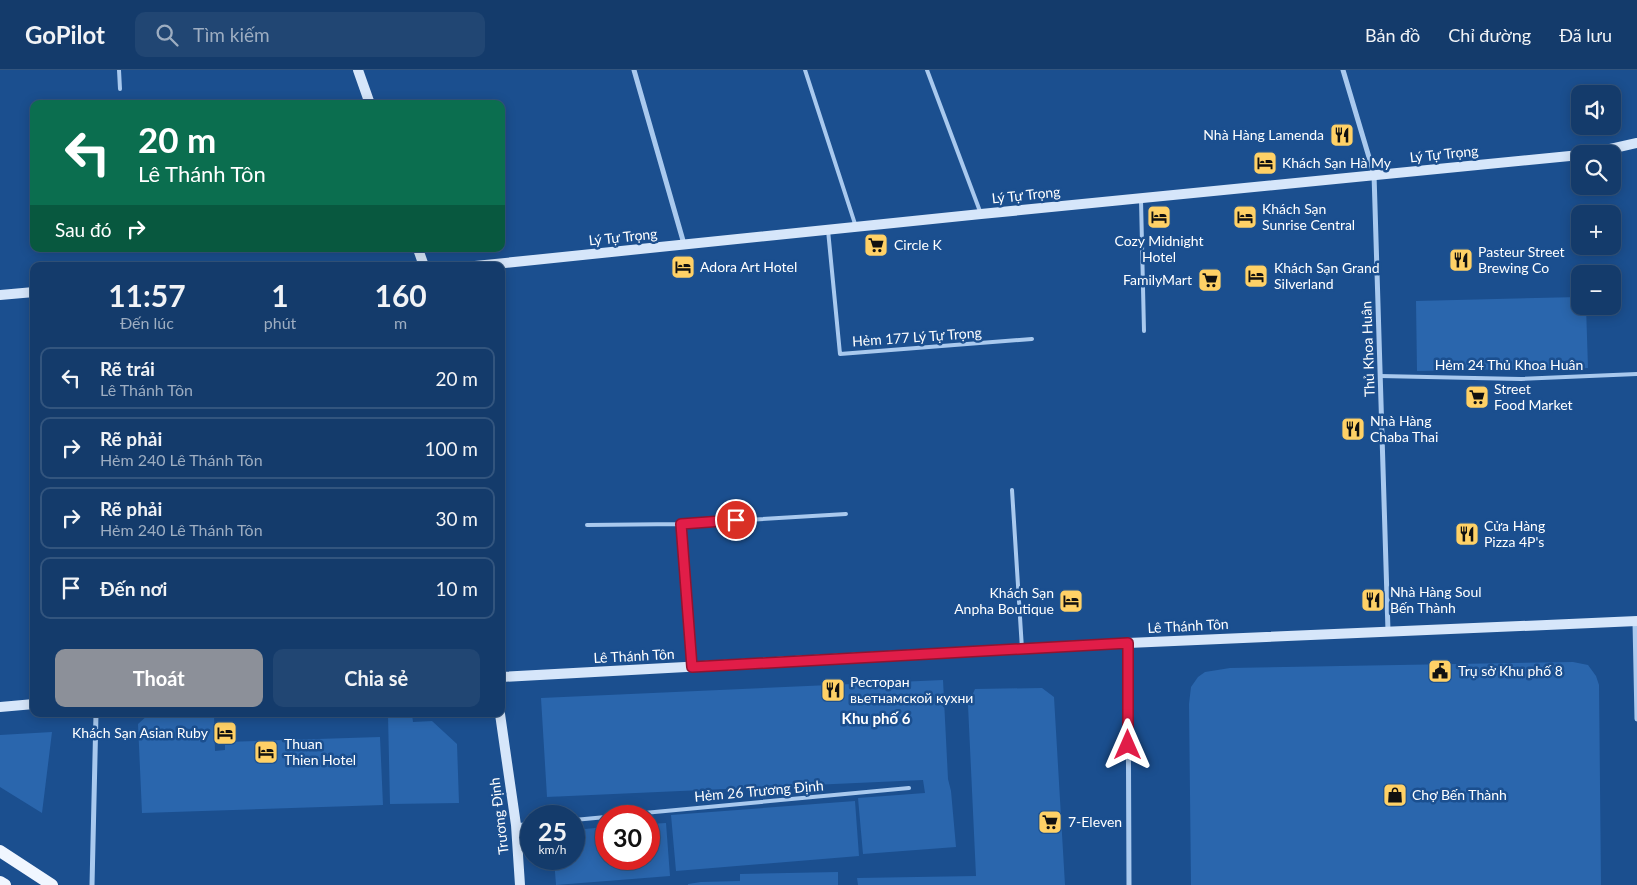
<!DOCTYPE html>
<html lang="vi">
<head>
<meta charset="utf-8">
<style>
  :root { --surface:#143b6b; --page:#214673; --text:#f1f3f6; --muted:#9dadc1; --line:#33557e; --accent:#8c9099 }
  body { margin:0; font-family:Lato,sans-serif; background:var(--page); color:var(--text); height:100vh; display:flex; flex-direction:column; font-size:19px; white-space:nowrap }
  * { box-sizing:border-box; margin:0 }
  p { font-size:16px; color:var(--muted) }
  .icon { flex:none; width:28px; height:28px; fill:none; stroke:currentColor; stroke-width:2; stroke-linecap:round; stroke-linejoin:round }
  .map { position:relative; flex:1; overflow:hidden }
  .details { position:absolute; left:30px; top:192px; width:475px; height:455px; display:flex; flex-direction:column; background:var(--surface); border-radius:10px; box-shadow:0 2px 12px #0003,0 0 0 1px var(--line) }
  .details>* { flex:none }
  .guide { position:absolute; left:30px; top:30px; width:475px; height:152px; border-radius:10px; box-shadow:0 2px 12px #0003,0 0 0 1px var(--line); background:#0b6e4f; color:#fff; overflow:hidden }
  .tools { position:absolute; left:1571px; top:15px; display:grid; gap:10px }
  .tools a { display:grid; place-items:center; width:50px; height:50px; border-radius:10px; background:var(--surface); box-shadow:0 2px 12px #0003,0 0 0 1px var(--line); font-size:25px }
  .speed { position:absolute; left:520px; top:735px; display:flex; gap:10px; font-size:25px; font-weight:700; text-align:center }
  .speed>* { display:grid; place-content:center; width:65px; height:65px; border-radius:50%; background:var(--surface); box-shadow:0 2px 12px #0003,0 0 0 1px var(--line); line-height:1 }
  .speed small { font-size:12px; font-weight:400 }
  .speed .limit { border:8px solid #d22; background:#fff; color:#111 }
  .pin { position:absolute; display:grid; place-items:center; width:42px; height:42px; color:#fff; margin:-21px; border:2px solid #fff; border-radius:50%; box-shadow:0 1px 5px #0007 }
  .me { position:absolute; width:55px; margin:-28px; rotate:0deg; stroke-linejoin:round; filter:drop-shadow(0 0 4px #0008) }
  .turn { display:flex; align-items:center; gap:18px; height:105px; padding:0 25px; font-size:22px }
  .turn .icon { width:65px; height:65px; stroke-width:2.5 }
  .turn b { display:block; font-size:35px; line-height:42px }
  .then { display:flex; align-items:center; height:48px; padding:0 25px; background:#0003; gap:10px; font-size:19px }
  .eta { display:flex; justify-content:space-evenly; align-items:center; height:85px; text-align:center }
  .eta b { font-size:30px; font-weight:700; line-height:35px }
  .cta { display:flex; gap:10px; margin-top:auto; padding:10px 25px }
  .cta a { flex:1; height:58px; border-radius:10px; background:var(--accent); color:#fff; font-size:20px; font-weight:700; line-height:58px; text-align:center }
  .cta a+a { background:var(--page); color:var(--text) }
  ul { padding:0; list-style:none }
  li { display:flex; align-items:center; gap:15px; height:62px; margin:0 10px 8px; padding:0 15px; border:2px solid var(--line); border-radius:10px }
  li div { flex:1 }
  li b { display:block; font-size:19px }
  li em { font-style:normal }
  header { display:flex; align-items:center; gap:30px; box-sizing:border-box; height:70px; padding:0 25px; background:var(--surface); border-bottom:1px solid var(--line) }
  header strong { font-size:24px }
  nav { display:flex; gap:28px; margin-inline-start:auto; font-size:18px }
  .search { width:350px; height:45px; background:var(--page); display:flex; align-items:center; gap:12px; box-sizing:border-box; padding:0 18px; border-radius:10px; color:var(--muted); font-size:19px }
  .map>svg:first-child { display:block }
  .building { fill:#2a66ad }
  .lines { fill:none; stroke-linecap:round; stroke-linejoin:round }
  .lane { stroke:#a9c9ee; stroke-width:4 }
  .street { stroke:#a9c9ee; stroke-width:5 }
  .secondary { stroke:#d6e6fa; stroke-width:10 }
  .primary { stroke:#f0f6ff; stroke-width:12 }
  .route-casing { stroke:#92132f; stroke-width:12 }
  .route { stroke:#e11d48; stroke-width:9 }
  .labels { text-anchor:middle; stroke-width:5; stroke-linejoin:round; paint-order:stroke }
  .poi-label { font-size:14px; fill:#fff; stroke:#1b4f8f; text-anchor:start }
  .street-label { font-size:14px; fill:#fff; stroke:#1b4f8f }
  .neighbourhood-label { font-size:15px; font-weight:bold; fill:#fff; stroke:#1b4f8f }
</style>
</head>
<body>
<header>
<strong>GoPilot</strong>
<div class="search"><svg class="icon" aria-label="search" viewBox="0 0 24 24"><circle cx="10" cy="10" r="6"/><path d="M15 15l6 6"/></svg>Tìm kiếm</div>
<nav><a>Bản đồ</a><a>Chỉ đường</a><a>Đã lưu</a></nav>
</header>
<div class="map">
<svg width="1637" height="815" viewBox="0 0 1637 815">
  <rect width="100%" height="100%" fill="#1b4f8f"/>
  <!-- building -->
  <path class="building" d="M 1580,227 L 1580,236 L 1586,236 L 1588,298 L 1417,301 L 1416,231 Z
    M 1573,592 L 1588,595 L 1596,606 L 1599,615 L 1601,815 L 1191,815 L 1189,634 L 1191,617 L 1198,607 L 1205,602 L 1230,598 Z
    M 943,610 L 948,709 L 951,721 L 956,777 L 863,784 L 858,728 L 925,723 L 923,710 L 547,727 L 541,628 Z
    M 1042,618 L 1054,627 L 1065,815 L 858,815 L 857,808 L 976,806 L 968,635 L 975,619 Z
    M 149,644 L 214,644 L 215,681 L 225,680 L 225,672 L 380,667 L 383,735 L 142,743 L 138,654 Z
    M 412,644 L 413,652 L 432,651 L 457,674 L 459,733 L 390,734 L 388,645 Z
    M 52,662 L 42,743 L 0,717 L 0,665 Z
    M 855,731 L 859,786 L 676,801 L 671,745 Z
    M 666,753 L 670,806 L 556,815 L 554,789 L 574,789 L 574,760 L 606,757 L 606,789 L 649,789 L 649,754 Z
    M 838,802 L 838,815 L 688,815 L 688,814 L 701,812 L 740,811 L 740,804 Z"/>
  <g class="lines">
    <!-- lane -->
    <path class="lane" d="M 119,0 L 120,19
      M 805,0 L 856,157
      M 927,0 L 981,144
      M 1141,130 L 1144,261
      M 828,160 L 840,284 L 1032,269
      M 1380,306 L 1521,309 L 1637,304
      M 1012,420 L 1022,579
      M 681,454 L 692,596
      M 587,455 L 681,454 L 846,444
      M 612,746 L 909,718
      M 574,750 L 606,747
      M 518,755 L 531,754"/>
    <!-- street -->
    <path class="street" d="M 634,0 L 684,174
      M 1343,0 L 1374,104 L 1388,561
      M 1635,552 L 1637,649
      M 1128,573 L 1129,815
      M 92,815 L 96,644"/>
    <!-- secondary -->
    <path class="secondary" d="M 358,0 L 370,34
      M 1588,84 L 1637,73
      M 418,179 L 424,196
      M 475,196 L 981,144 L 1580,85
      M 0,225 L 34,222
      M 501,607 L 1128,573 L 1637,551
      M 0,637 L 34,634
      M 500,644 L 516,755 L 520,815"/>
    <!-- primary -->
    <path class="primary" d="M 0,781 L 52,815
      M 0,812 L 5,815"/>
  </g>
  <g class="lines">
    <!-- route casing -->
    <g class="route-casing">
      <path id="route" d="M 736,450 L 681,454 L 692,597 L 1128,573 L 1128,675"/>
    </g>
    <!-- route -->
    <use href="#route" class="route"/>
  </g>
  <!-- icons -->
  <defs>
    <g id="restaurant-square" transform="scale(1.25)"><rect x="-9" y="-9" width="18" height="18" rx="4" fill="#ffd166" stroke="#1b4f8f"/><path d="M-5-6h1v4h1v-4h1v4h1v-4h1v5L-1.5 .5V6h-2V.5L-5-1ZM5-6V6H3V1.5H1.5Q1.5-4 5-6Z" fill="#111"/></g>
    <g id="hotel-square" transform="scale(1.25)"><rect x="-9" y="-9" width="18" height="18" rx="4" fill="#ffd166" stroke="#1b4f8f"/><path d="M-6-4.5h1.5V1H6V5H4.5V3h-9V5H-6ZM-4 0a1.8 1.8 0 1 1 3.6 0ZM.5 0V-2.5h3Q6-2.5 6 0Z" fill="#111"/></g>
    <g id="supermarket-square" transform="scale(1.25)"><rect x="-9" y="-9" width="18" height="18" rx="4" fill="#ffd166" stroke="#1b4f8f"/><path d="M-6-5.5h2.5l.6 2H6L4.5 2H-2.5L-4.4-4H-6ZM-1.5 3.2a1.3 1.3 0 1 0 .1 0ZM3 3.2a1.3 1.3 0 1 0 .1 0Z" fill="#111"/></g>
    <g id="civic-square" transform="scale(1.25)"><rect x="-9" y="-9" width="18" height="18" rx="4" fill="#ffd166" stroke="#1b4f8f"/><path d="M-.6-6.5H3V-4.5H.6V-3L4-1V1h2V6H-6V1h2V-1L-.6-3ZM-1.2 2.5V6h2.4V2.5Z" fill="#111"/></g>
    <g id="shop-square" transform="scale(1.25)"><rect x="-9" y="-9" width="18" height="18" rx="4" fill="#ffd166" stroke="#1b4f8f"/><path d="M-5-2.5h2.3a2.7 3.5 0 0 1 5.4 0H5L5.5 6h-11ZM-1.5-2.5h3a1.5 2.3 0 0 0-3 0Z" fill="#111"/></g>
  </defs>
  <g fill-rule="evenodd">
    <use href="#restaurant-square" x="1342" y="65"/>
    <use href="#hotel-square" x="1265" y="93"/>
    <use href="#hotel-square" x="1159" y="147"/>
    <use href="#hotel-square" x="1245" y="147"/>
    <use href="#supermarket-square" x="876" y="175"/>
    <use href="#restaurant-square" x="1461" y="190"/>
    <use href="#hotel-square" x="683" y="197"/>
    <use href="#hotel-square" x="1256" y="206"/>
    <use href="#supermarket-square" x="1210" y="210"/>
    <use href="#supermarket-square" x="1477" y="327"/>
    <use href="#restaurant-square" x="1353" y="359"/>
    <use href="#restaurant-square" x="1467" y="464"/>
    <use href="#restaurant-square" x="1373" y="530"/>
    <use href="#hotel-square" x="1071" y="531"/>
    <use href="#civic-square" x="1440" y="601"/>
    <use href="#restaurant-square" x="833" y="620"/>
    <use href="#hotel-square" x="225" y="663"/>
    <use href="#hotel-square" x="266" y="682"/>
    <use href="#shop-square" x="1395" y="725"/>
    <use href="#supermarket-square" x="1050" y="752"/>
  </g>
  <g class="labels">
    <!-- poi labels -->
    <g class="poi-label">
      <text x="1324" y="70" text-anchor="end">Nhà Hàng Lamenda</text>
      <text x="1282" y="98">Khách Sạn Hà My</text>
      <text x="1262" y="144">Khách Sạn<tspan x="1262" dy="16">Sunrise Central</tspan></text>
      <text x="1159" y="176" text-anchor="middle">Cozy Midnight<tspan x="1159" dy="16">Hotel</tspan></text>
      <text x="894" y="180">Circle K</text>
      <text x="1478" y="187">Pasteur Street<tspan x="1478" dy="16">Brewing Co</tspan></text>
      <text x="700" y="202">Adora Art Hotel</text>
      <text x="1274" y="203">Khách Sạn Grand<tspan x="1274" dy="16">Silverland</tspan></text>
      <text x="1192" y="215" text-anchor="end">FamilyMart</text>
      <text x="1494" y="324">Street<tspan x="1494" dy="16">Food Market</tspan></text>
      <text x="1370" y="356">Nhà Hàng<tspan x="1370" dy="16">Chaba Thai</tspan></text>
      <text x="1484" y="461">Cửa Hàng<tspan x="1484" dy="16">Pizza 4P's</tspan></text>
      <text x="1390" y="527">Nhà Hàng Soul<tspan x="1390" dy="16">Bến Thành</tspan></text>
      <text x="1054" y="528" text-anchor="end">Khách Sạn<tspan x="1054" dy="16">Anpha Boutique</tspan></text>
      <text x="1458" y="606">Trụ sở Khu phố 8</text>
      <text x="850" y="617">Ресторан<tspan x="850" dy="16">вьетнамской кухни</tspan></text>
      <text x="208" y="668" text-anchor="end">Khách Sạn Asian Ruby</text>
      <text x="284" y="679">Thuan<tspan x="284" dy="16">Thien Hotel</tspan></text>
      <text x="1412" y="730">Chợ Bến Thành</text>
      <text x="1068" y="757">7-Eleven</text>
    </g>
    <!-- street labels -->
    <g class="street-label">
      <text transform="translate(1444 84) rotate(-6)" y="5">Lý Tự Trọng</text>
      <text transform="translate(1026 125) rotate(-6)" y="5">Lý Tự Trọng</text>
      <text transform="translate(623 167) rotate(-6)" y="5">Lý Tự Trọng</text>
      <text transform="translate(917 267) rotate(-4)" y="5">Hẻm 177 Lý Tự Trọng</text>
      <text transform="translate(1368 279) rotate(-92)" y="5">Thủ Khoa Huân</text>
      <text x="1509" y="300">Hẻm 24 Thủ Khoa Huân</text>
      <text transform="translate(1188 556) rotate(-3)" y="5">Lê Thánh Tôn</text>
      <text transform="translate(634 586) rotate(-3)" y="5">Lê Thánh Tôn</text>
      <text transform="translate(759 721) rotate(-5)" y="5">Hẻm 26 Trương Ðịnh</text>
      <text transform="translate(499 746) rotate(-97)" y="5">Trương Định</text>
    </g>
    <!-- neighbourhood labels -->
    <g class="neighbourhood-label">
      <text x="876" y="654">Khu phố 6</text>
    </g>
  </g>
</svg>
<div class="tools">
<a><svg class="icon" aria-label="sound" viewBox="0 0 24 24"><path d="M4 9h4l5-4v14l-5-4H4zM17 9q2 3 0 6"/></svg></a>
<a><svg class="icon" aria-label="search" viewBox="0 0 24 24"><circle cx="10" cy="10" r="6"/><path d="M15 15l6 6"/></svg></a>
<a>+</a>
<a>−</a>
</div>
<div class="speed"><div>25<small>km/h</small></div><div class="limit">30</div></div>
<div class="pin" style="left:736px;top:450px;background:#d93025"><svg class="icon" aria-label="arrive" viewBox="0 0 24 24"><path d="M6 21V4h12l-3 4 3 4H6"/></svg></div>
<svg class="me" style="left:1128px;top:675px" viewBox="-20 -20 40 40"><path d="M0-17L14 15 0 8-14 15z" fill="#e11d48" stroke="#fff" stroke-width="4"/></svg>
<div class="guide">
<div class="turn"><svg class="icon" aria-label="left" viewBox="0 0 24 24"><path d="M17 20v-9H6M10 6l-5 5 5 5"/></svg><div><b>20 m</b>Lê Thánh Tôn</div></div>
<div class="then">Sau đó<svg class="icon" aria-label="right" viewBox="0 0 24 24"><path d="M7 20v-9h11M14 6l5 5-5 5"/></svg></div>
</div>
<section class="details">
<div class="eta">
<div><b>11:57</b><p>Đến lúc</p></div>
<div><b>1</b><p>phút</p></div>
<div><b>160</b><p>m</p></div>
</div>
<ul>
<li><svg class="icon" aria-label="left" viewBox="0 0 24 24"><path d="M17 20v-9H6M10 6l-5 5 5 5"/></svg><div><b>Rẽ trái</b><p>Lê Thánh Tôn</p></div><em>20 m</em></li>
<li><svg class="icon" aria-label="right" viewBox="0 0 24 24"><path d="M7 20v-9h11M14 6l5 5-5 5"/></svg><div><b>Rẽ phải</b><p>Hẻm 240 Lê Thánh Tôn</p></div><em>100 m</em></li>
<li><svg class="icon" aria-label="right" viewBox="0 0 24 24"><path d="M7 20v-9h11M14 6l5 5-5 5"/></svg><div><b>Rẽ phải</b><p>Hẻm 240 Lê Thánh Tôn</p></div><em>30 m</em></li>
<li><svg class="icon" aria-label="arrive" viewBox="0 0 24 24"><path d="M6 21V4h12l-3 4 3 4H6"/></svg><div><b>Đến nơi</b></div><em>10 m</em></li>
</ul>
<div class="cta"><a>Thoát</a><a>Chia sẻ</a></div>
</section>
</div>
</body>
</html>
